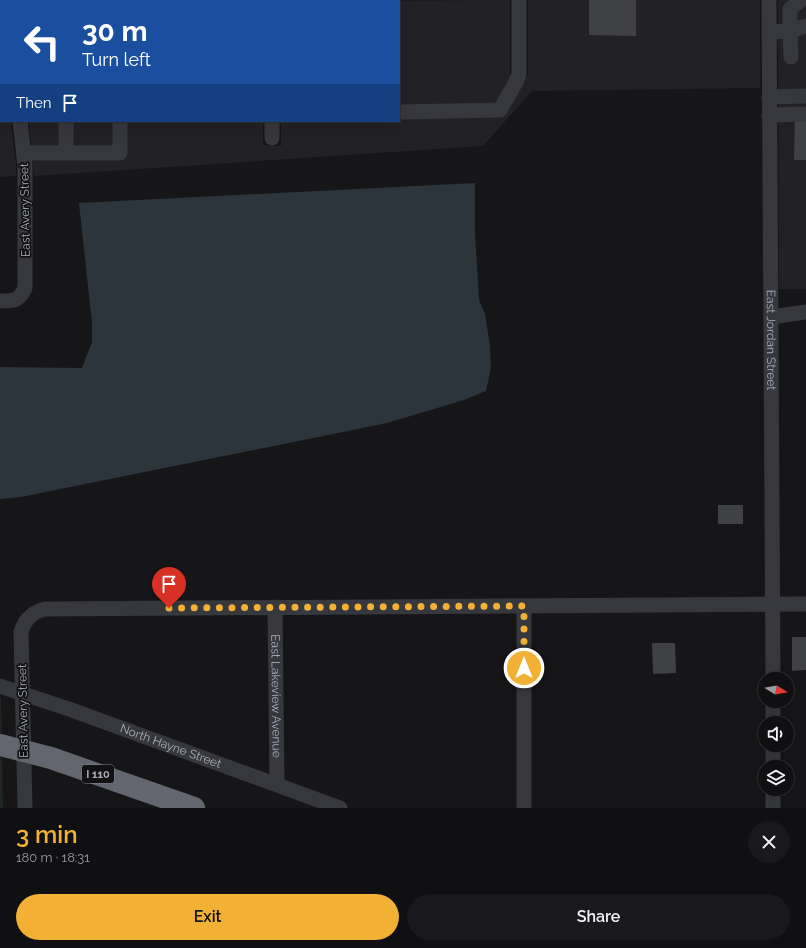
<!DOCTYPE html>
<html lang="en">
<head>
<meta charset="utf-8">
<style>
  :root { --surface:#101012; --page:#19191b; --text:#f1f3f6; --muted:#9c9d9f; --line:#303032; --accent:#f2b134 }
  body { margin:0; font-family:Raleway,sans-serif; background:var(--page); color:var(--text); height:100vh; display:flex; flex-direction:column; font-size:15px; white-space:nowrap }
  * { box-sizing:border-box; margin:0 }
  p { font-size:13px; color:var(--muted) }
  .icon { flex:none; width:22px; height:22px; fill:none; stroke:currentColor; stroke-width:2; stroke-linecap:round; stroke-linejoin:round }
  .map { position:relative; height:808px; overflow:hidden }
  .side { display:flex; flex-direction:column; background:var(--surface); flex:1 }
  .side>* { flex:none }
  .top-card { position:absolute; left:0px; top:0px; width:400px; height:122px; box-shadow:0 4px 16px #0002,0 0 0 1px var(--line); background:#1a4fa0; color:#fff; overflow:hidden }
  .needle { width:26px; rotate:101deg }
  .controls { position:absolute; left:758px; top:672px; display:grid; gap:8px }
  .controls a { display:grid; place-items:center; width:36px; height:36px; border-radius:50%; background:var(--surface); box-shadow:0 4px 16px #0002,0 0 0 1px var(--line); font-size:20px }
  .pin { position:absolute; display:grid; place-items:center; width:34px; height:34px; color:#fff; margin:-41px -17px; border-radius:50% 50% 50% 0; rotate:-45deg; box-shadow:0 0 4px #0007 }
  .pin .icon { rotate:45deg }
  .me { position:absolute; width:44px; margin:-22px; rotate:0deg; stroke-linejoin:round; filter:drop-shadow(0 0 3px #0008) }
  .turn { display:flex; align-items:center; gap:14px; height:84px; padding:0 16px; font-size:18px }
  .turn .icon { width:52px; height:52px; stroke-width:2.5 }
  .turn b { display:block; font-size:28px; line-height:34px }
  .then { display:flex; align-items:center; height:38px; padding:0 16px; background:#0003; gap:8px; font-size:15px }
  .round { display:grid; place-items:center; flex:none; width:42px; height:42px; border-radius:21px; background:var(--page) }
  .head { display:flex; align-items:center; justify-content:space-between; height:68px; padding:0 16px }
  h1 { font-size:24px; font-weight:600; line-height:30px; color:var(--accent) }
  .cta { display:flex; gap:8px; margin-top:auto; padding:8px 16px }
  .cta a { flex:1; height:46px; border-radius:24px; background:var(--accent); color:#111; font-size:16px; font-weight:600; line-height:46px; text-align:center }
  .cta a+a { background:var(--page); color:var(--text) }
  .map>svg:first-child { display:block }
  .built { fill:#222225 }
  .green { fill:#1e261f }
  .water { fill:#2c353c }
  .building { fill:#404145 }
  .lines { fill:none; stroke-linecap:round; stroke-linejoin:round }
  .minor { stroke:#37383d; stroke-width:15 }
  .highway-bridge { stroke:#63666e; stroke-width:22 }
  .route { stroke:#f2b134; stroke-width:7; stroke-dasharray:0 12.6 }
  .labels { text-anchor:middle; stroke-width:3.5; stroke-linejoin:round; paint-order:stroke }
  .shield { fill:#111113; stroke:#7b7e86; stroke-width:1 }
  .shield-label { font-size:11px; font-weight:bold; fill:#a8adb8 }
  .street-label { font-size:12px; fill:#a8adb8; stroke:#111113 }
</style>
</head>
<body>
<div class="map">
<svg width="806" height="808" viewBox="0 0 806 808">
  <rect width="100%" height="100%" fill="#161618"/>
  <!-- built -->
  <path class="built" d="M 510,0 L 510,75 L 528,76 L 528,0 L 760,0 L 760,88 L 532,91 L 483,146 L 34,176 L 29,121 L 263,121 L 263,145 L 281,146 L 281,121 L 399,121 L 399,1 L 288,1 Z
    M 778,0 L 806,0 L 806,289 L 779,289 Z
    M 0,3 L 1,3 L 1,121 L 11,121 L 16,165 L 16,176 L 0,177 Z"/>
  <!-- green -->
  <path class="green" d="M 0,697 L 1,697 L 3,808 L 0,808 Z"/>
  <!-- water -->
  <path class="water" d="M 475,183 L 475,233 L 479,300 L 485,314 L 490,346 L 491,367 L 486,391 L 464,400 L 387,423 L 21,497 L 0,499 L 0,367 L 82,368 L 92,342 L 92,323 L 79,203 Z"/>
  <!-- building -->
  <path class="building" d="M 589,0 L 636,0 L 636,36 L 589,35 Z
    M 795,116 L 806,116 L 806,160 L 794,160 Z
    M 718,505 L 743,505 L 743,524 L 718,524 Z
    M 792,637 L 806,637 L 806,670 L 792,671 Z
    M 652,643 L 675,643 L 676,673 L 653,674 Z"/>
  <g class="lines">
    <!-- minor -->
    <g class="minor">
      <path d="M 271,0 L 271,1"/>
      <path id="s1" d="M 769,0 L 773,679"/>
      <path d="M 20,1 L 21,0"/>
      <path d="M 122,1 L 122,0"/>
      <path d="M 769,32 L 790,31 L 790,9 L 801,0"/>
      <path d="M 791,57 L 790,31 L 806,26"/>
      <path d="M 769,97 L 806,96"/>
      <path d="M 399,112 L 500,110 L 516,82 L 519,74 L 519,0"/>
      <path d="M 769,115 L 806,114"/>
      <path d="M 272,121 L 272,138"/>
      <path d="M 24,153 L 120,153 L 120,121"/>
      <path d="M 66,153 L 66,121"/>
      <path d="M 0,301 C 14,301 19,301 25,288 L 25,165 L 20,121"/>
      <path d="M 771,317 L 806,312"/>
      <path d="M 524,606 L 524,808"/>
      <path id="s2" d="M 275,607 L 277,784"/>
      <path id="s3" d="M 0,686 L 69,709 L 340,808"/>
      <path d="M 773,701 L 773,723"/>
      <path d="M 773,745 L 773,767"/>
      <path d="M 773,789 L 773,808"/>
      <path d="M 25,808 L 21,632 C 25,619 32,612 45,609 L 806,604"/>
    </g>
    <!-- highway-bridge -->
    <path class="highway-bridge" d="M 0,745 L 51,758 L 194,808"/>
  </g>
  <g class="lines">
    <!-- route -->
    <path class="route" d="M 169,608 L 524,606 L 524,668"/>
  </g>
  <g class="labels">
    <!-- shield labels -->
    <rect class="shield" x="82" y="765" width="32" height="18" rx="3"/>
    <g class="shield-label">
      <text x="98" y="778">I 110</text>
    </g>
    <!-- street labels -->
    <g class="street-label">
      <text transform="translate(25 210) rotate(-91)" y="4">East Avery Street</text>
      <text dy="4" stroke="none"><textPath href="#s1" startOffset="340">East Jordan Street</textPath></text>
      <text dy="4" stroke="none"><textPath href="#s2" startOffset="89">East Lakeview Avenue</textPath></text>
      <text transform="translate(23 711) rotate(-91)" y="4">East Avery Street</text>
      <text dy="4" stroke="none"><textPath href="#s3" startOffset="181">North Hayne Street</textPath></text>
    </g>
  </g>
</svg>
<div class="controls">
<a><svg class="needle" viewBox="-14 -14 28 28"><path d="M0-13l5 13h-10z" fill="#e53935"/><path d="M0 13l5-13h-10z" fill="#9c9d9f"/></svg></a>
<a><svg class="icon" aria-label="sound" viewBox="0 0 24 24"><path d="M4 9h4l5-4v14l-5-4H4zM17 9q2 3 0 6"/></svg></a>
<a><svg class="icon" aria-label="layers" viewBox="0 0 24 24"><path d="M12 4l9 5-9 5-9-5zM3 14l9 5 9-5"/></svg></a>
</div>
<div class="pin" style="left:169px;top:608px;background:#d93025"><svg class="icon" aria-label="arrive" viewBox="0 0 24 24"><path d="M6 21V4h12l-3 4 3 4H6"/></svg></div>
<svg class="me" style="left:524px;top:668px" viewBox="-20 -20 40 40"><circle r="17" fill="#f2b134" stroke="#fff" stroke-width="3"/><path d="M0-11L8 9 0 5-8 9z" fill="#fff"/></svg>
<div class="top-card">
<div class="turn"><svg class="icon" aria-label="left" viewBox="0 0 24 24"><path d="M17 20v-9H6M10 6l-5 5 5 5"/></svg><div><b>30 m</b>Turn left</div></div>
<div class="then">Then<svg class="icon" aria-label="arrive" viewBox="0 0 24 24"><path d="M6 21V4h12l-3 4 3 4H6"/></svg></div>
</div>
</div>
<section class="side">
<div class="head"><div><h1>3 min</h1><p>180 m · 18:31</p></div><a class="round"><svg class="icon" aria-label="close" viewBox="0 0 24 24"><path d="M6 6l12 12M18 6L6 18"/></svg></a></div>
<div class="cta"><a>Exit</a><a>Share</a></div>
</section>
</body>
</html>
